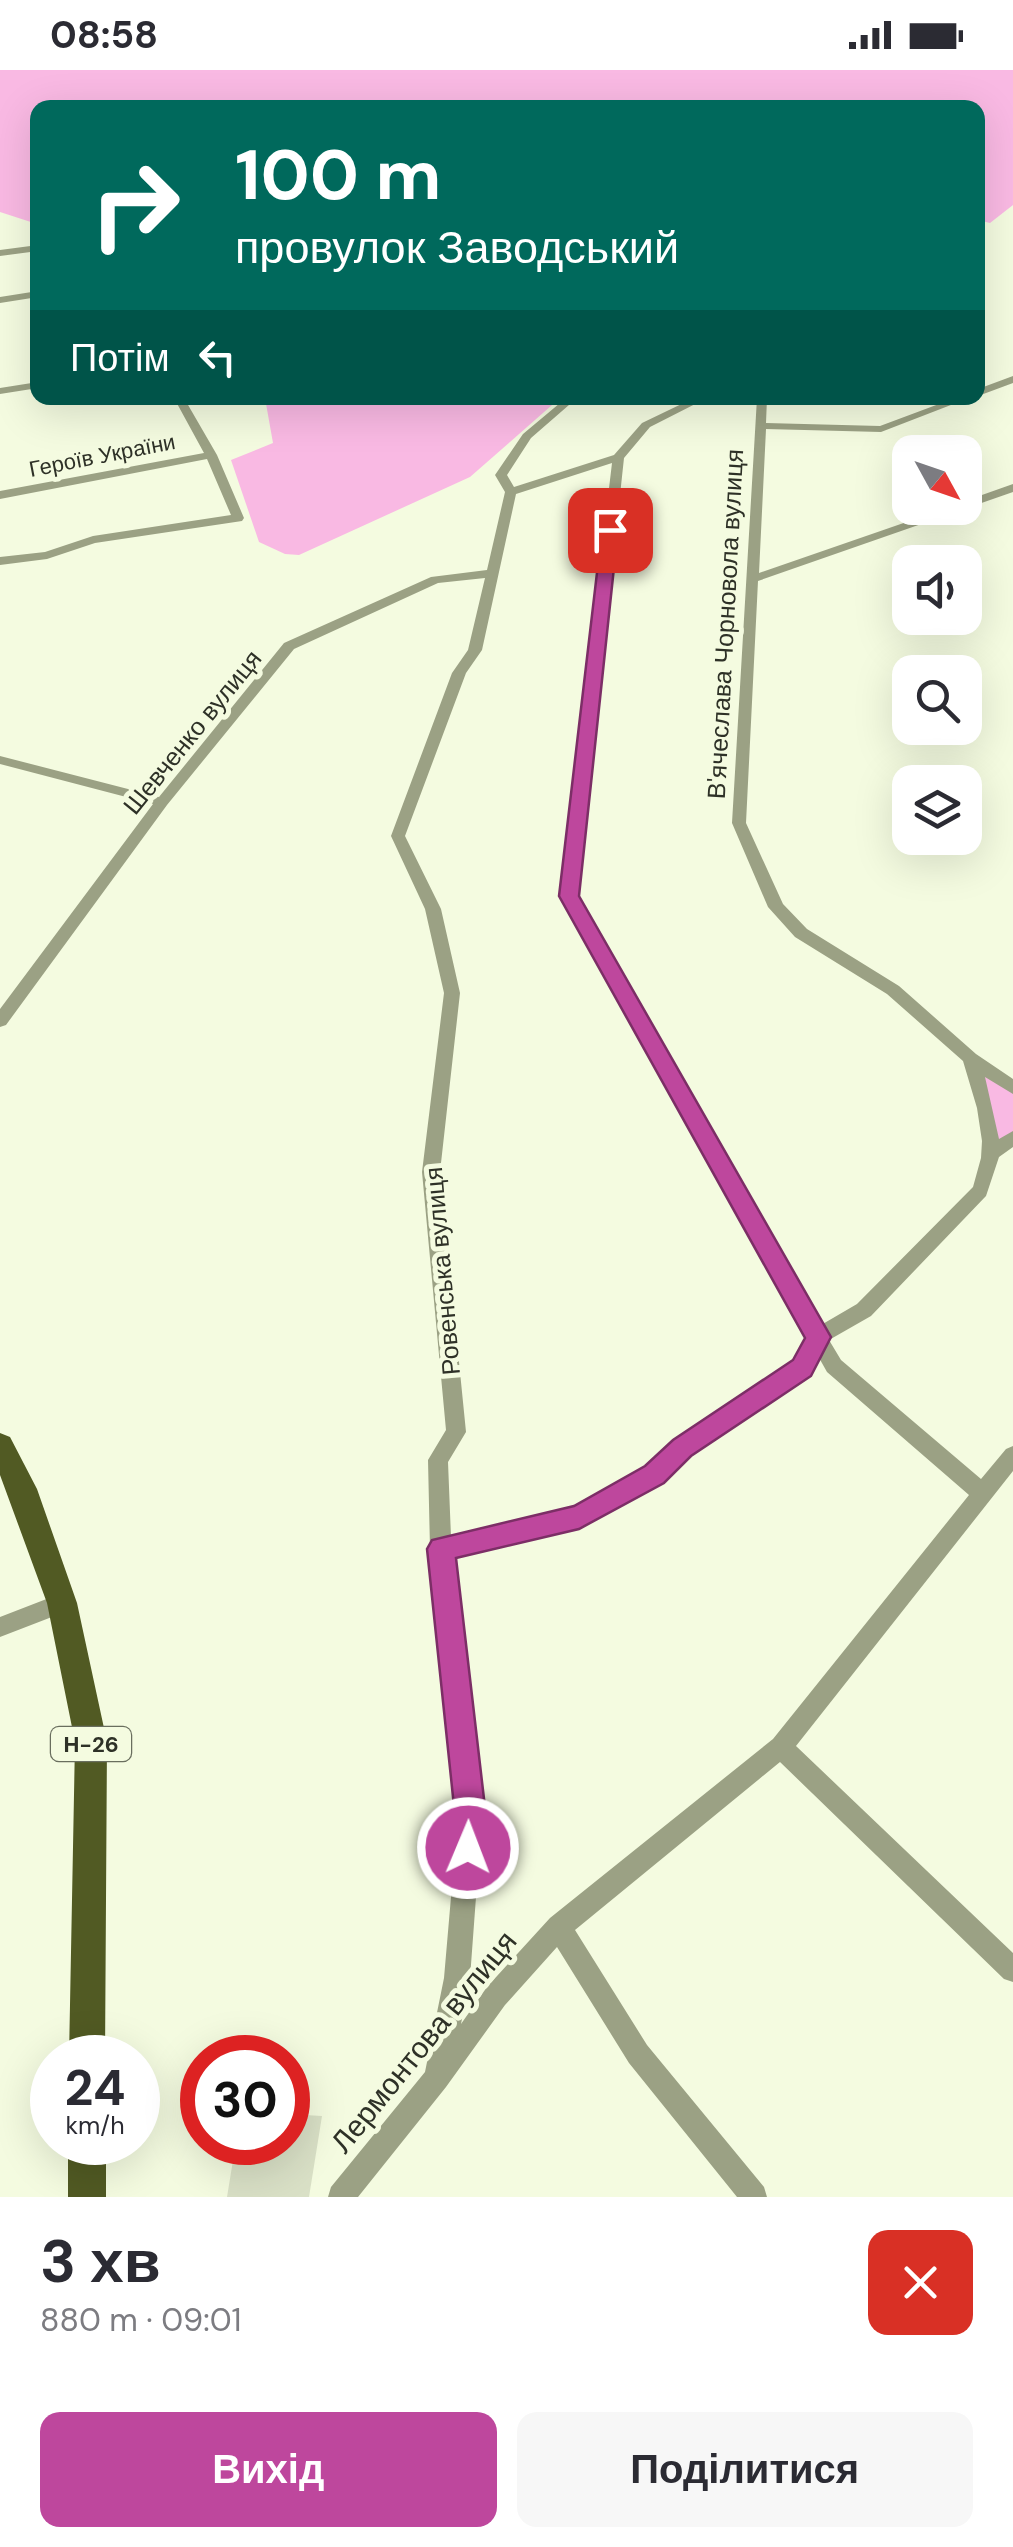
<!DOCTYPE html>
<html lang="uk">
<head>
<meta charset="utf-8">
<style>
  :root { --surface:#fff; --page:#f7f7f7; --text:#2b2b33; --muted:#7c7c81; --accent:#be479d }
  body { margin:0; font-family:"DM Sans",sans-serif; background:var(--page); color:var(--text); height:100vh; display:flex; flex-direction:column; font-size:38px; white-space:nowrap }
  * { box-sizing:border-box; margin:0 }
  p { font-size:32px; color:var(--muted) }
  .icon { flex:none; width:55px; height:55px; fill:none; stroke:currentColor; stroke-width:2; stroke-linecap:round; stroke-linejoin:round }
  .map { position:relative; height:2127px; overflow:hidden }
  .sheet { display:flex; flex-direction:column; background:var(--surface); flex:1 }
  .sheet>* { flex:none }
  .banner { position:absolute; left:30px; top:30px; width:955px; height:305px; border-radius:20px; box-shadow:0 10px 40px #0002; background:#00695c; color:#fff; overflow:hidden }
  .needle { width:65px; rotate:130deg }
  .tools { position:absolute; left:892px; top:365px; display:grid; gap:20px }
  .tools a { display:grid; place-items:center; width:90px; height:90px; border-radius:20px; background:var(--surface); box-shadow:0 10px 40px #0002; font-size:50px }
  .speed { position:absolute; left:30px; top:1965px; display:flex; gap:20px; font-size:50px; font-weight:700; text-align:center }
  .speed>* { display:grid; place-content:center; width:130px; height:130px; border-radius:50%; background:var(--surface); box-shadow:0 10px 40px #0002; line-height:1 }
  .speed small { font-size:25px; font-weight:400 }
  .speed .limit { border:15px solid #d22; background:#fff; color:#111 }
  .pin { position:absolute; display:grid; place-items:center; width:85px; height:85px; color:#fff; margin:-42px; border-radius:20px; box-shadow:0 5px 15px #0006 }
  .me { position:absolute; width:110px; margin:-55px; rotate:1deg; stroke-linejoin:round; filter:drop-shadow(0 0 8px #0008) }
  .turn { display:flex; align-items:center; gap:35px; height:210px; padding:0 40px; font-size:45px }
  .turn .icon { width:130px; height:130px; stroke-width:2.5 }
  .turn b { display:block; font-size:70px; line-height:85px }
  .then { display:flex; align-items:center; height:95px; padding:0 40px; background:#0003; gap:20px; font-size:38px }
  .round { display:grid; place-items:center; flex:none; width:105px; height:105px; border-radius:20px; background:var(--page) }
  .summary { display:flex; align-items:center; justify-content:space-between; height:170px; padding:0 40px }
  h1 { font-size:60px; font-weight:700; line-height:75px }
  .action { display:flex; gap:20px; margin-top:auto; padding:20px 40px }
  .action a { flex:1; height:115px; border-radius:20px; background:var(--accent); color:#fff; font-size:40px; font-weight:700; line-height:115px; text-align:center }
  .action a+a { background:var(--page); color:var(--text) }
  .status { display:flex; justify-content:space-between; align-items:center; height:70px; padding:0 50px; background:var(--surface); direction:ltr }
  .status svg { height:28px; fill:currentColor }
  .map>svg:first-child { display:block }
  .green { fill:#f9b9e3 }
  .building { fill:#d9e0c6 }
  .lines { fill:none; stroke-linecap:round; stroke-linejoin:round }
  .street { fill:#9ba184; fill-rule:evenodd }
  .primary { fill:#515a23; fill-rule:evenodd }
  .route { fill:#be479d; stroke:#7c2e66; stroke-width:2.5 }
  .labels { text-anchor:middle; stroke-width:10; stroke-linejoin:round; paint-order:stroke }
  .far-street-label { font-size:22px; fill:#2e3127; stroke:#f4fbe0 }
  .shield { fill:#f4fbe0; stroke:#696e5e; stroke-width:2.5 }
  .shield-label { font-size:22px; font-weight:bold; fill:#2e3127 }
  .street-label { font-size:25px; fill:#2e3127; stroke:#f4fbe0 }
  .near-street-label { font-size:30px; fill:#2e3127; stroke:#f4fbe0 }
</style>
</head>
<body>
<div class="status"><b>08:58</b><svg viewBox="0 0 49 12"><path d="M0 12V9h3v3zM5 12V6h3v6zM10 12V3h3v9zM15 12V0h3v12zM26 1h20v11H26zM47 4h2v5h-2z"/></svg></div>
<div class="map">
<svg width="1013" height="2127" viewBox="0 0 1013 2127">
  <rect width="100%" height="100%" fill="#f4fbe0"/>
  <!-- green -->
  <path class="green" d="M 0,0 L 1013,0 L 1013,135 L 990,153 L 978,150 L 978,38 L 38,38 L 37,154 L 0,142 Z
    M 265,328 L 560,328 L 470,407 L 299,485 L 285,484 L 259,472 L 231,390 L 273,373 Z
    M 970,988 L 1013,1018 L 1013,1069 L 993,1082 Z"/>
  <!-- building -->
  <path class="building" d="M 288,2044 L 322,2046 L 309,2127 L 227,2127 L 236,2072 L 288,2072 Z"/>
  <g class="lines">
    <!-- street -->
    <path class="street" d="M 38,175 L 38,181 L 0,186 L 0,180 Z
      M 38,221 L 38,227 L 0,233 L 0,227 Z
      M 1013,306 L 1013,313 L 978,326 L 978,319 Z
      M 38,312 L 38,318 L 0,324 L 0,318 Z
      M 174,328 L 184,328 L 217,385 L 244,448 L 242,451 L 95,473 L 47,489 L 0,495 L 0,487 L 45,482 L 93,466 L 231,445 L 207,389 L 0,429 L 0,421 L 204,383 Z
      M 566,328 L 577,328 L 531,368 L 507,405 L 514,417 L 614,385 L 642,353 L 694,328 L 707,328 L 650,357 L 624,388 L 577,826 L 821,1255 L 857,1234 L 973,1117 L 981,1088 L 982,1071 L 977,1038 L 963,991 L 887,924 L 795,867 L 768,837 L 732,753 L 757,328 L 767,328 L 766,353 L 880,356 L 955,328 L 969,328 L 881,362 L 766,359 L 759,503 L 947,438 L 965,438 L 965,431 L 1013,414 L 1013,422 L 758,511 L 746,753 L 783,834 L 807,859 L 899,916 L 976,984 L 1013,1009 L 1013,1024 L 985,1007 L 999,1069 L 1013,1061 L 1013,1077 L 999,1087 L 986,1126 L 871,1246 L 829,1270 L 841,1290 L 981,1409 L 1006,1379 L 1013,1376 L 1013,1401 L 796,1676 L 1013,1883 L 1013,1912 L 1004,1909 L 780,1692 L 575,1860 L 647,1975 L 764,2117 L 767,2127 L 737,2127 L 629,1993 L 557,1877 L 505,1935 L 446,2017 L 358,2127 L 328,2127 L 331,2117 L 425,2002 L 444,1908 L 458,1746 L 430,1479 L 428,1390 L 446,1360 L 422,1102 L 444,923 L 425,839 L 391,766 L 452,603 L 468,580 L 485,508 L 438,513 L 294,579 L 167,735 L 6,955 L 0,957 L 0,939 L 153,734 L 0,694 L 0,686 L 159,727 L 284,573 L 431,507 L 487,500 L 505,422 L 495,405 L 523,364 ZM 612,393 L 561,826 L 808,1268 L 795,1292 L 675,1372 L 648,1397 L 575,1438 L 451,1467 L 448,1392 L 466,1362 L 440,1102 L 460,923 L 441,839 L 405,766 L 466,603 L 482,580 L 516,424 ZM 818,1286 L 827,1302 L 969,1425 L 773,1669 L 550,1848 L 487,1917 L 461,1954 L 470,1908 L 482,1746 L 452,1486 L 586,1454 L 662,1411 L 689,1384 L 809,1304 Z
      M 62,1523 L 70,1526 L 73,1533 L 70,1540 L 0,1567 L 0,1547 Z"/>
    <!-- primary -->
    <path class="primary" d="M 0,1363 L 10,1367 L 37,1419 L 77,1533 L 107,1672 L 105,1988 L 69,1988 L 75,1672 L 47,1533 L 0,1405 Z
      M 68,2072 L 106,2072 L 106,2127 L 68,2127 Z"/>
  </g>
  <!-- route -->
  <path class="route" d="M 610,456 L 618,460 L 579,826 L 831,1267 L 811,1306 L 691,1386 L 664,1413 L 579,1459 L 456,1488 L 486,1746 L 478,1789 L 468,1794 L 457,1789 L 452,1778 L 455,1746 L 427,1479 L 432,1470 L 574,1436 L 645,1396 L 673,1370 L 793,1290 L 805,1268 L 559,826 L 602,460 Z"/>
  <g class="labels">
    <!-- far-street labels -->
    <g class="far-street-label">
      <text transform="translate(102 385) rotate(-11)" y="8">Героїв України</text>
    </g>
    <!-- shield labels -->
    <rect class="shield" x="51" y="1657" width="80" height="34" rx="8"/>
    <g class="shield-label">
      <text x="91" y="1682">Н-26</text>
    </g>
    <!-- street labels -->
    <g class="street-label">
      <text transform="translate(725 554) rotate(-87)" y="9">В'ячеслава Чорновола вулиця</text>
      <text transform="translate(192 662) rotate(-51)" y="9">Шевченко вулиця</text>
      <text transform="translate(442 1201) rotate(-95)" y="9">Ровенська вулиця</text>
    </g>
    <!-- near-street labels -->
    <g class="near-street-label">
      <text transform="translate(424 1972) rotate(-51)" y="10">Лермонтова вулиця</text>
    </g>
  </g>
</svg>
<div class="tools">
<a><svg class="needle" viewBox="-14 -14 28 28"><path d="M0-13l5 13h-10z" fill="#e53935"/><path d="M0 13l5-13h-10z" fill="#7c7c81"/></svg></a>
<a><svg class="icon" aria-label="sound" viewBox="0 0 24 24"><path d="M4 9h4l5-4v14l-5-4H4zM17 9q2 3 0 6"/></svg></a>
<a><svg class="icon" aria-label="search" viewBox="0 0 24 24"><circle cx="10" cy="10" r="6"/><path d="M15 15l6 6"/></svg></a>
<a><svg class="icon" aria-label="layers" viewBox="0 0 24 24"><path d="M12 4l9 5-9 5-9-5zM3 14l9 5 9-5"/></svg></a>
</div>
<div class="speed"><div>24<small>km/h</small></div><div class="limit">30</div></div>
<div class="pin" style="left:610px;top:460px;background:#d93025"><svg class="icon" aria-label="arrive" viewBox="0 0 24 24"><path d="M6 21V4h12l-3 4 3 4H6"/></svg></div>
<svg class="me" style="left:468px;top:1778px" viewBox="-20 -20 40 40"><circle r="17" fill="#be479d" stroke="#fff" stroke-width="3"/><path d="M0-11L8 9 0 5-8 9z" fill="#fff"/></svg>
<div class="banner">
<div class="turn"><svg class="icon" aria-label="right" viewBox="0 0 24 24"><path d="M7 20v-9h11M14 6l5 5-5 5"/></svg><div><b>100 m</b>провулок Заводський</div></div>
<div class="then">Потім<svg class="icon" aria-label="left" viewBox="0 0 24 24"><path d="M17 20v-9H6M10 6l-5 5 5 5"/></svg></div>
</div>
</div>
<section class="sheet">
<div class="summary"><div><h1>3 хв</h1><p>880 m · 09:01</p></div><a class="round" style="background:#d93025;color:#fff"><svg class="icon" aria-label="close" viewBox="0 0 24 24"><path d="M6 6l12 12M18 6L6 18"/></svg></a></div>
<div class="action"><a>Вихід</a><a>Поділитися</a></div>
</section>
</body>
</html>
